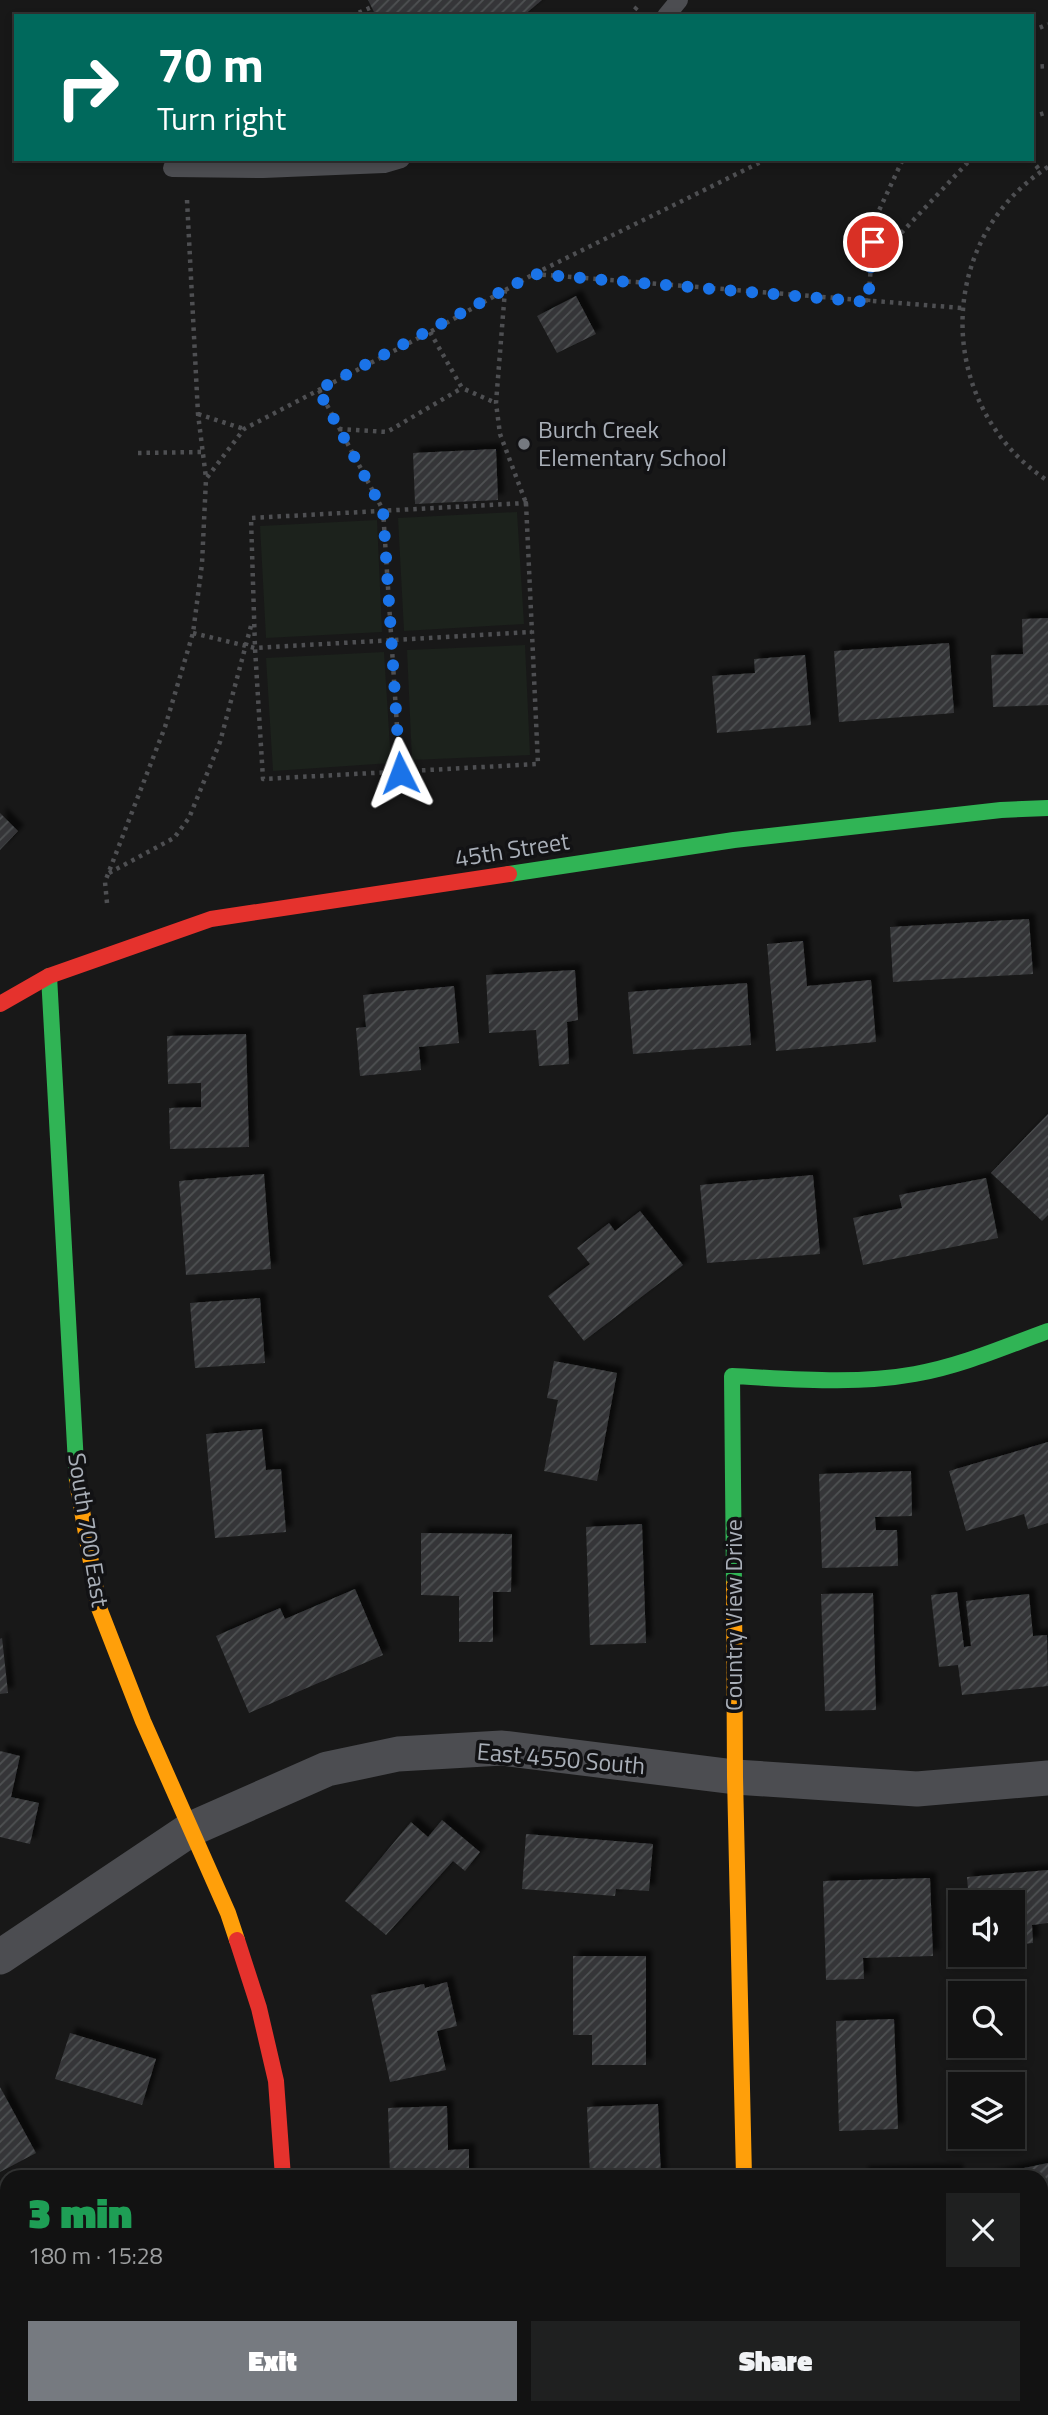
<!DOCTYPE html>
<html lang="en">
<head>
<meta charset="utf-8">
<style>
  :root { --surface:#121212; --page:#1f2020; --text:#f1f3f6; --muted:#9c9e9f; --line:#313232; --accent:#767a80 }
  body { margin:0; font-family:"Titillium Web",sans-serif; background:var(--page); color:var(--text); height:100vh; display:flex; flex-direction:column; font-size:26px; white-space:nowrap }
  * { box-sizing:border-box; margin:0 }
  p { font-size:23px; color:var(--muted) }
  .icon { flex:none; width:38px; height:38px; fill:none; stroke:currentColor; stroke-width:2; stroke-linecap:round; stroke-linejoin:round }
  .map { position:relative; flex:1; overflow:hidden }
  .details { position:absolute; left:0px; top:2170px; width:1048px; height:245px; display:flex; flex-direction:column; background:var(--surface); border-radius:21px 21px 0 0; box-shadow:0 4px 10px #0003,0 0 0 2px var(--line) }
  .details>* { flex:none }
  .guide { position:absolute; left:14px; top:14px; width:1020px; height:147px; border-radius:0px; box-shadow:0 4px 10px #0003,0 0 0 2px var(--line); background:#00695c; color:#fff; overflow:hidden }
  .buttons { position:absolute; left:948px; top:1890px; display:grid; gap:14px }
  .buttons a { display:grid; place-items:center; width:77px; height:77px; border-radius:0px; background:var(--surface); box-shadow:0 4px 10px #0003,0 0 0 2px var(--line); font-size:35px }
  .pin { position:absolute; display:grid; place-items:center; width:60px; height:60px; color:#fff; margin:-30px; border:4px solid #fff; border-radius:50%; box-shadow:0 2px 7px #0007 }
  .me { position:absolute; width:77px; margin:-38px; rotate:357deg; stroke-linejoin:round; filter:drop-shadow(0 0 5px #0008) }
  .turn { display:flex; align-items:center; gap:24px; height:147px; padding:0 28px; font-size:32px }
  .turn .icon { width:91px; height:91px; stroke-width:2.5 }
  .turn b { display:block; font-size:49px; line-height:60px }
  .round { display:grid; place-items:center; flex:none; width:74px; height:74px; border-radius:0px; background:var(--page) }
  .head { display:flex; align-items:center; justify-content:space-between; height:119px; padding:0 28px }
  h1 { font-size:42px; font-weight:800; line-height:52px; color:#1e9e55 }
  .action { display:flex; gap:14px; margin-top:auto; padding:14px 28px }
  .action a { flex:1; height:80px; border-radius:0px; background:var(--accent); color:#fff; font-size:28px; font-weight:800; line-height:80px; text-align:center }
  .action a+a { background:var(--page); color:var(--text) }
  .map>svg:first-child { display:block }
  .garden { fill:#1c221c }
  .building { fill:url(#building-hatch); filter:url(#shadow) }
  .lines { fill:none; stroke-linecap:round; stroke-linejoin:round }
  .path { stroke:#4e4f52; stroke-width:4.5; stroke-dasharray:3.5 5; stroke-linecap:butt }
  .lane { stroke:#4c4d51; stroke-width:18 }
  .street { stroke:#4c4d51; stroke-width:35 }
  .fast { stroke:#30b455; stroke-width:16 }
  .slow { stroke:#ff9f0a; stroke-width:16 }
  .jam { stroke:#e5322d; stroke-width:16 }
  .route { stroke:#1a73e8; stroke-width:12; stroke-dasharray:0 21.6 }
  .poi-dot { fill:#767a80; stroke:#121214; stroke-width:2.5 }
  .labels { text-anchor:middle; stroke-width:7; stroke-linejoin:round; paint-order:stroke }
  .poi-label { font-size:24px; fill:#a9afb8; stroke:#121214; text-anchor:start }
  .street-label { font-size:24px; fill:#a9afb8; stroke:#121214 }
</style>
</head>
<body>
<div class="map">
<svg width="1048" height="2415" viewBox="0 0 1048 2415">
  <defs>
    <pattern id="building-hatch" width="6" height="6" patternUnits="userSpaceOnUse" patternTransform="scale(1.75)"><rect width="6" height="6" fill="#353638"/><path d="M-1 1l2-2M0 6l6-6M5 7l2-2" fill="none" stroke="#4f5153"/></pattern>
    <filter id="shadow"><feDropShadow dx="6" dy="-6" stdDeviation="2" flood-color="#0009"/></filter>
  </defs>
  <rect width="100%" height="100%" fill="#181818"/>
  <!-- garden -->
  <path class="garden" d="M 517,512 L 524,624 L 404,631 L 398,518 Z
    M 377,520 L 382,632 L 266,638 L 260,526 Z
    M 525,645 L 530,755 L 412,760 L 407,650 Z
    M 384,652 L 391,763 L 273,771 L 266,658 Z"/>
  <!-- building -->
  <path class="building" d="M 368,0 L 542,0 L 523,16 L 376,16 Z
    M 576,296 L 596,334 L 557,353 L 537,316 Z
    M 496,449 L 498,500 L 415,504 L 413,453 Z
    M 1048,618 L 1048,705 L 993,707 L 991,655 L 1023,654 L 1022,619 Z
    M 949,643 L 954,713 L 839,722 L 834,651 Z
    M 805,655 L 811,725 L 717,733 L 712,676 L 755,673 L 754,659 Z
    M 0,813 L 18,831 L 0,850 Z
    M 1029,919 L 1033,974 L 893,982 L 890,927 Z
    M 803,941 L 807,986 L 871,980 L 876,1042 L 776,1051 L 767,944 Z
    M 575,970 L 578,1020 L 567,1022 L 569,1064 L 539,1066 L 536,1030 L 489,1033 L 486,975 Z
    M 747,983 L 751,1045 L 633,1054 L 628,992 Z
    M 454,986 L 459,1043 L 419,1047 L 421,1070 L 360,1076 L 356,1028 L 366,1027 L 363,995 Z
    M 246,1034 L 249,1147 L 170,1149 L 169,1108 L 201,1107 L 201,1083 L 168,1084 L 167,1036 Z
    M 1048,1114 L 1048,1215 L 1042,1221 L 991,1173 Z
    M 264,1174 L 271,1269 L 186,1275 L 179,1181 Z
    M 813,1175 L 820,1254 L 707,1263 L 700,1185 Z
    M 986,1178 L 998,1238 L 863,1265 L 853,1218 L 902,1208 L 899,1195 Z
    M 640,1211 L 683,1265 L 584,1341 L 548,1296 L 590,1264 L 577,1248 L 609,1223 L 615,1231 Z
    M 260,1298 L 265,1363 L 195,1368 L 190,1303 Z
    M 554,1361 L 617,1373 L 597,1481 L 544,1471 L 558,1400 L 547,1398 Z
    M 262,1429 L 266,1470 L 281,1469 L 286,1532 L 215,1538 L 206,1434 Z
    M 1048,1442 L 1048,1523 L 1028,1529 L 1024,1514 L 966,1531 L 949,1471 Z
    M 911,1471 L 912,1516 L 875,1517 L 876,1530 L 897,1530 L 898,1566 L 822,1568 L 819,1474 Z
    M 642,1524 L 646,1643 L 590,1645 L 586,1527 Z
    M 421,1533 L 512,1534 L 511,1592 L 493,1592 L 493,1642 L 459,1642 L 459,1596 L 421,1595 Z
    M 355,1589 L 383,1655 L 249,1713 L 216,1636 L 280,1608 L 285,1619 Z
    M 957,1592 L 964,1647 L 971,1646 L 966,1601 L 1029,1594 L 1033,1636 L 1047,1635 L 1048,1686 L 962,1695 L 958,1665 L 939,1667 L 931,1595 Z
    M 873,1593 L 876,1710 L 825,1711 L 821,1594 Z
    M 2,1638 L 8,1693 L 0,1694 L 0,1639 Z
    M 0,1751 L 20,1756 L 11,1797 L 39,1803 L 30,1844 L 0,1837 Z
    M 442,1820 L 480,1852 L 465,1871 L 453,1861 L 386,1935 L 345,1901 L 411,1822 L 428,1837 Z
    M 526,1834 L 653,1844 L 649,1891 L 616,1889 L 615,1896 L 522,1889 Z
    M 1048,1870 L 1048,1923 L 1032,1925 L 1033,1943 L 1013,1945 L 1013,1902 L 969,1902 L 967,1877 Z
    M 930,1878 L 933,1956 L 863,1958 L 864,1979 L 826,1980 L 823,1881 Z
    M 573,1956 L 646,1956 L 646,2065 L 592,2065 L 592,2035 L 573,2035 Z
    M 447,1982 L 457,2026 L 437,2031 L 446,2070 L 390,2082 L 371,1995 L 424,1984 L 425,1988 Z
    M 894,2019 L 898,2129 L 839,2131 L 836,2021 Z
    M 70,2033 L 156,2059 L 142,2105 L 55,2079 Z
    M 0,2087 L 36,2153 L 0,2172 Z
    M 658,2104 L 661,2177 L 590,2177 L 587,2107 Z
    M 447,2106 L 448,2150 L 469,2149 L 469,2177 L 390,2177 L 388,2108 Z
    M 1048,2163 L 1048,2225 L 1041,2226 L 1041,2177 L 987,2176 Z
    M 957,2170 L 958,2177 L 862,2177 L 862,2172 Z
    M 108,2408 L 164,2408 L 163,2415 L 107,2415 Z
    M 357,2408 L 424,2408 L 423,2415 L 357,2415 Z
    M 601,2408 L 655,2408 L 655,2415 L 602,2415 Z"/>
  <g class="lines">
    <!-- path -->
    <path class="path" d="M 351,16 L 372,7
      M 629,16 L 638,6
      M 1032,31 L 1048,24
      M 1032,67 L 1048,66
      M 1032,117 L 1048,112
      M 1031,159 L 1041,172
      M 1048,167 C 933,241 935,407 1048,481
      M 187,200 L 198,414 L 206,478
      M 872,264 L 971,159
      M 534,274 L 962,308
      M 505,290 L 496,403 L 500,434 L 526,503
      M 868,302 L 875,219 L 903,159
      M 430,332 L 462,388 L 496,403
      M 319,390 L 383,510 L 400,773
      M 198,414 L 244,429
      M 339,429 L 387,432 L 462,388
      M 138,453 L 203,452
      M 526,503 L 538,764 L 263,779 L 255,648 L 251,518 Z
      M 193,633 L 255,648 L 532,632
      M 109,873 L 174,838 L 189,818 L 220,742 L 252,622
      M 107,903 L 105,882 L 108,874 L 165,727 L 193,633 L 202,564 L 206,479 L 244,429 L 430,332 L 534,274 L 767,159"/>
    <!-- lane -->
    <path class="lane" d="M 666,16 L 679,0
      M 172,168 L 263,169 L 384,164 L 401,159"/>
    <!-- street -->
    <path class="street" d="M 0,1957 L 191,1829 L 327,1769 L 398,1754 L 502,1748 L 735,1777 L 917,1789 L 1048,1778
      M 1041,2332 L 1048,2332
      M 750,2408 L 750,2415
      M 241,2415 L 243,2408"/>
    <!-- fast -->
    <path class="fast" d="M 509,874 L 734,840 L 1001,810 L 1048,808
      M 49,976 L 77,1482
      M 734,1584 L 732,1376 C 793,1379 854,1385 915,1374 C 961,1366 1004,1347 1048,1331"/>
    <!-- slow -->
    <path class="slow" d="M 77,1482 L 99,1608 L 143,1721 L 228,1913 L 237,1940
      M 734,1584 L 735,1777 L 744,2177"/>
    <!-- jam -->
    <path class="jam" d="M 0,1004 L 49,976 L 211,919 L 509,874
      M 237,1940 L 259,2008 L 276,2081 L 283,2177"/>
  </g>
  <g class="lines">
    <!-- route -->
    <path class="route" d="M 400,773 L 383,510 L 318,390 L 534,274 L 868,302 L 873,242"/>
  </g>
  <!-- markers -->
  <circle class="poi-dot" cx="524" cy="444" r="7"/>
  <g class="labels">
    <!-- poi labels -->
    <g class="poi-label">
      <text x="538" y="438">Burch Creek<tspan x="538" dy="28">Elementary School</tspan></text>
    </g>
    <!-- street labels -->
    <g class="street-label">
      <text transform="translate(512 850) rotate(-9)" y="8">45th Street</text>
      <text transform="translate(88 1530) rotate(81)" y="8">South 700 East</text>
      <text transform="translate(734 1615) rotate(-90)" y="8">Country View Drive</text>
      <text transform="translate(561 1759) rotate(5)" y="8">East 4550 South</text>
    </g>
  </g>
</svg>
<div class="buttons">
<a><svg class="icon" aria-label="sound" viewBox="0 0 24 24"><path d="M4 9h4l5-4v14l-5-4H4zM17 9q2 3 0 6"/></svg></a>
<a><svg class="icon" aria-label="search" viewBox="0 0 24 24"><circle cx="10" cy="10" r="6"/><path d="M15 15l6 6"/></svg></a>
<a><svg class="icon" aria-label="layers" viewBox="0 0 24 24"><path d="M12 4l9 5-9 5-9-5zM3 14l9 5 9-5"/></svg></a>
</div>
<div class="pin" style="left:873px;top:242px;background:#d93025"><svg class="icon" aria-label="arrive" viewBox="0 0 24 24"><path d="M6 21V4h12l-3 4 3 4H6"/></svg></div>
<svg class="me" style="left:400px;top:773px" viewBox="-20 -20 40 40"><path d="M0-17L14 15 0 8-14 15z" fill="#1a73e8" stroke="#fff" stroke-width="4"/></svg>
<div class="guide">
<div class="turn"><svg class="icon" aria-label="right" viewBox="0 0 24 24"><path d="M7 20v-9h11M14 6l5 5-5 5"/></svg><div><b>70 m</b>Turn right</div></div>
</div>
<section class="details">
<div class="head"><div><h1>3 min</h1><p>180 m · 15:28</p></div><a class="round"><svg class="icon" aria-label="close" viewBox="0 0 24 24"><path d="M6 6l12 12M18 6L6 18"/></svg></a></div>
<div class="action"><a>Exit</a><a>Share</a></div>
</section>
</div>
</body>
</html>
